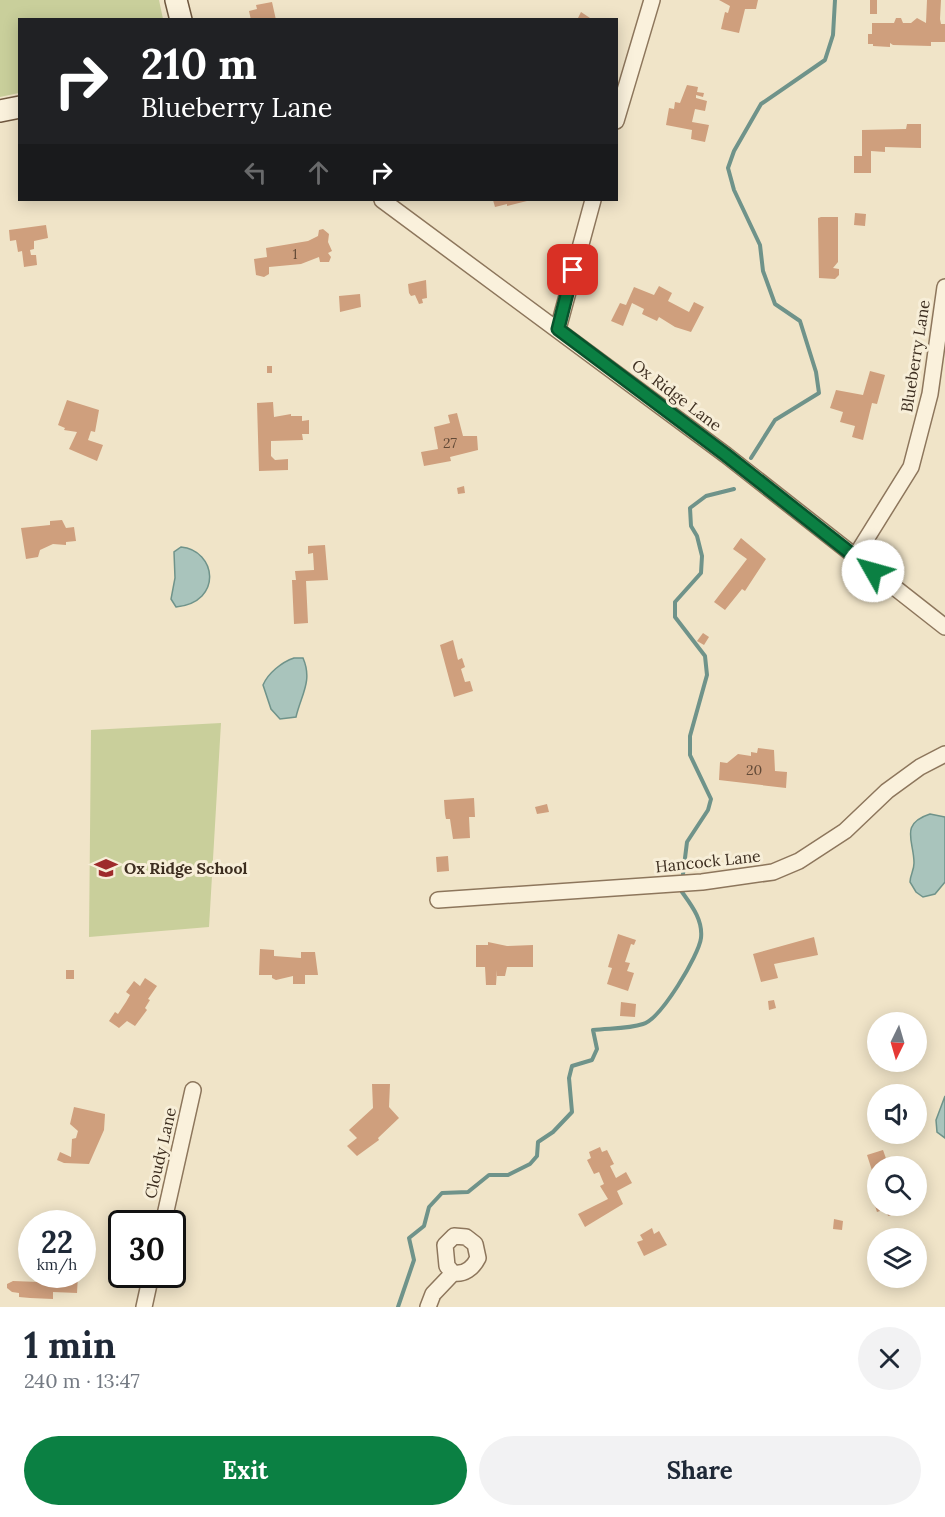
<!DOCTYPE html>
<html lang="en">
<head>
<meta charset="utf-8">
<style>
  :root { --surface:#fff; --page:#f2f2f3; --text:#1f2937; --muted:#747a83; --accent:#0b8043 }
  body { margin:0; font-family:Lora,serif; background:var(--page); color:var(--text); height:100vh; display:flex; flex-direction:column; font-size:22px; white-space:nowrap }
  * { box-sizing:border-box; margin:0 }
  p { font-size:20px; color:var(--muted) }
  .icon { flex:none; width:33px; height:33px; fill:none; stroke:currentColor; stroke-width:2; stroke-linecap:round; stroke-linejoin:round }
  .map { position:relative; height:1307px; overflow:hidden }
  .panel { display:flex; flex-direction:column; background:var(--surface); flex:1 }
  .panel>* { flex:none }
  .top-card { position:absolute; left:18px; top:18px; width:600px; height:183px; border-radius:0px; box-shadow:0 3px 15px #0003; background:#202124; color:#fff; overflow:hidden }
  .needle { width:39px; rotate:185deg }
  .tools { position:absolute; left:867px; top:1012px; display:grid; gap:12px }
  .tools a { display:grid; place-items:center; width:60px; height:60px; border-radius:50%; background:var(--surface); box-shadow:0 3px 15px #0003; font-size:30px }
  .speed { position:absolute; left:18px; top:1210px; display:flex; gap:12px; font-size:30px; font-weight:700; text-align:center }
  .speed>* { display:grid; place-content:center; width:78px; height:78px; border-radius:50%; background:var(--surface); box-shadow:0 3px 15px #0003; line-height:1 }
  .speed small { font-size:15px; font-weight:400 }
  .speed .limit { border:3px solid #111; border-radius:9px; background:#fff; color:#111 }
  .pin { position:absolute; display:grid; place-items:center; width:51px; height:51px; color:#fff; margin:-26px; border-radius:12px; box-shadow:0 3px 9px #0006 }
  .me { position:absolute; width:66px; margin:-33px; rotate:308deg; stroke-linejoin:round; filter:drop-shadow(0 0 4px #0008) }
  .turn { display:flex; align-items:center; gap:21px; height:126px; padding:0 24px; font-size:27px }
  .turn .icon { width:78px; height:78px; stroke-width:2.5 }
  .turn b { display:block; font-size:42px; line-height:51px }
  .lanes { display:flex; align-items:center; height:57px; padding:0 24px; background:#0003; justify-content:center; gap:30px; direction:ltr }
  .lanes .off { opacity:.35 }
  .round { display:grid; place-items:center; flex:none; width:63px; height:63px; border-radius:32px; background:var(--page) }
  .overview { display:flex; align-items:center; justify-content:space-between; height:102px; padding:0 24px }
  h1 { font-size:36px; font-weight:700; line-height:45px }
  .cta { display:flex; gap:12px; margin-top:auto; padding:12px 24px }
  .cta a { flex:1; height:69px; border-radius:36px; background:var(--accent); color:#fff; font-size:24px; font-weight:700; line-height:69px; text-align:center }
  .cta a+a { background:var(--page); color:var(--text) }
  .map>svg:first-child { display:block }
  .green { fill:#c9cf9b }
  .water { fill:#a9c4bc; stroke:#6f938a; stroke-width:1.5 }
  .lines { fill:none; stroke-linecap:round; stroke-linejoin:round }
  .stream { stroke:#6f938a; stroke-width:4 }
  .building { fill:#cf9f7d }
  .minor-casing { stroke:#8d765c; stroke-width:18 }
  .secondary-casing { stroke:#6f573f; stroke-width:24 }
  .minor { stroke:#faf1dc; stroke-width:15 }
  .secondary { stroke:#faf1dc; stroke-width:21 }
  .route-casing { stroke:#07532c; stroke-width:15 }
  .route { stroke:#0b8043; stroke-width:10 }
  .labels { text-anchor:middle; stroke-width:6; stroke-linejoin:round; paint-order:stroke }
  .number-label { font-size:14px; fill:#624a37 }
  .street-label { font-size:16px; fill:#3d2e20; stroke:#f7eed8 }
  .poi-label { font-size:16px; font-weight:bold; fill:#3d2e20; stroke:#f7eed8; text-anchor:start }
</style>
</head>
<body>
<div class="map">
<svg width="945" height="1307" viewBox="0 0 945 1307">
  <rect width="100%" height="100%" fill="#f0e4c8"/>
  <!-- green -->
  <path class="green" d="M 0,0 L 159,0 L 163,19 L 20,20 L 19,93 L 0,97 Z
    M 221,723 L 209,927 L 89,937 L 91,730 Z"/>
  <!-- water -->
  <path class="water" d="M 181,547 C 216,550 224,602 176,607 L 171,599 L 175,578 L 174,552 Z
    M 294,658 L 303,658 C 313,681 301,695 296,717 L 280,719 L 271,709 L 263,685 C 268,673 282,662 294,658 Z
    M 930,814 L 945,817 L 945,882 L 935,894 L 923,897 L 916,892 L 910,882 C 910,875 914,871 914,863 C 914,841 899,824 930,814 Z
    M 945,1096 L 945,1138 L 937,1132 L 936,1120 Z"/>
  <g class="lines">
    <!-- stream -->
    <path class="stream" d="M 751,458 L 775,420 L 819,393 L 816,372 L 800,321 L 775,304 L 763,271 L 760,245 L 734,190 L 728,168 L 734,151 L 761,104 L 825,60 L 833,35 L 835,0
      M 683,874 L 687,842 L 708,810 L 711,799 L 690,755 L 690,736 L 707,675 L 705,656 L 675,617 L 675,602 L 701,573 L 702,556 L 697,536 L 691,526 L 690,508 L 706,496 L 734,489
      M 398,1307 L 414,1260 L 409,1238 L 424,1226 L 429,1207 L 442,1193 L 468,1192 L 489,1175 L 508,1175 L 530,1164 L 537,1156 L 538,1142 L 553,1132 L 572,1112 L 569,1078 L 572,1066 L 592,1060 L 597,1049 L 593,1030 C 609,1028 628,1029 643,1024 C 661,1019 699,955 701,938 C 703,920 692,906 682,892"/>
  </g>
  <!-- building -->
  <path class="building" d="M 719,0 L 758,0 L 756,9 L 745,9 L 739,33 L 721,29 L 725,12 L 728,13 L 730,6 Z
    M 870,0 L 877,0 L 877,14 L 870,14 Z
    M 927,0 L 941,0 L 940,19 L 941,24 L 945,24 L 945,42 L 931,42 L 931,46 L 893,45 L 890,43 L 890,47 L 873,46 L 873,44 L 868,44 L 868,34 L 872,34 L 872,23 L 894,23 L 896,18 L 901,18 L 903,23 L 911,23 L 917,18 L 926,23 Z
    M 272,2 L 276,20 L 251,20 L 249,11 L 257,9 L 256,5 Z
    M 581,12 L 593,20 L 577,20 Z
    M 687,85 L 698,87 L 697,92 L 704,93 L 703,97 L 696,95 L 696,98 L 707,101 L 705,111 L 695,109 L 692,122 L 709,125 L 705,142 L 691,139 L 692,130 L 666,125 L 669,108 L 674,109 L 675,102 L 680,103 Z
    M 907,124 L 921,124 L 921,148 L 885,147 L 885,152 L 871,151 L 871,173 L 854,173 L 854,156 L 862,156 L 862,130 L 906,129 Z
    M 493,200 L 527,200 L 527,201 L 507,206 L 507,204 L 495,207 Z
    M 855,213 L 866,214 L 865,226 L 854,225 Z
    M 821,217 L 838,217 L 838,262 L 833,268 L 839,269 L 839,275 L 835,279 L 819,278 L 818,218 Z
    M 46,225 L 48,238 L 34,241 L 34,249 L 30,250 L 31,255 L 36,255 L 37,265 L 24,267 L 22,251 L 18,252 L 16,240 L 10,241 L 9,230 Z
    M 323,229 L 329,234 L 328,242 L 332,251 L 328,253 L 331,257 L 329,262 L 320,262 L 319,257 L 301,264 L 269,267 L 269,274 L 264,277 L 256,275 L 254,259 L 267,257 L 266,248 L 308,241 L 318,236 L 319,230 Z
    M 426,280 L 427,298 L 422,299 L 423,303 L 419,304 L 415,295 L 411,296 L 409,293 L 408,284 Z
    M 659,286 L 672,293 L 668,301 L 689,312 L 694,302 L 704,307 L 691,332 L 675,327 L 659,317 L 657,321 L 642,314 L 644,309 L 632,303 L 623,326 L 611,321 L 620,303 L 626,305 L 634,287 L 654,295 Z
    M 360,294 L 361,307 L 340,312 L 339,296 Z
    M 267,366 L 272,366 L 272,373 L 267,373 Z
    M 870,371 L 885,375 L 877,404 L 872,403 L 863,440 L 852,437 L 855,426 L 840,422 L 843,412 L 830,408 L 836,390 L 863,395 Z
    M 67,400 L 99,410 L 95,432 L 91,431 L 88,440 L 103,445 L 97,461 L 69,449 L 77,432 L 64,430 L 65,428 L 58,425 Z
    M 273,402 L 274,417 L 291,414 L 291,416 L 302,416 L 302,421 L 309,420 L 309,434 L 302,434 L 303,440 L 271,441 L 271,456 L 275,460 L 288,459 L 288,470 L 259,471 L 257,403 Z
    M 457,413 L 463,436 L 477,436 L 478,450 L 450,457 L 451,461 L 424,466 L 421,452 L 438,449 L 434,427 L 450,423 L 448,415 Z
    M 464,486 L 465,493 L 458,494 L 457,488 Z
    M 62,520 L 66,528 L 74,527 L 76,541 L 66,542 L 66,545 L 53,544 L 40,550 L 38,557 L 26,559 L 21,528 L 50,525 L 50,521 Z
    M 741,538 L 766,559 L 745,591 L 742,589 L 725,610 L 714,602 L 747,559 L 733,549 Z
    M 325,545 L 328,580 L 306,581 L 308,623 L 294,624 L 292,580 L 296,580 L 295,571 L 314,570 L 313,553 L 308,554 L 308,546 Z
    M 703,633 L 709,637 L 704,645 L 697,641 Z
    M 453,640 L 458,660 L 462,658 L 465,667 L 461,669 L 465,682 L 470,681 L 473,691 L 454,697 L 440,645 Z
    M 758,748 L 774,750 L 775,771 L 787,772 L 786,788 L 719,780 L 720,762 L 727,763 L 738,754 L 751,756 L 751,752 L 757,753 Z
    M 474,798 L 475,817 L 469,817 L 470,838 L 453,839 L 450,819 L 446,819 L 445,814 L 444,800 Z
    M 547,804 L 549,812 L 537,814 L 535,807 Z
    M 448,856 L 449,871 L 437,872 L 436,857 Z
    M 618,934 L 636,940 L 634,945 L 631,944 L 625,962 L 630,963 L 627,971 L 634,973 L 628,991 L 607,984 L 612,968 L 608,967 Z
    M 814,937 L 818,955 L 774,964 L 778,978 L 761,982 L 753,954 Z
    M 488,942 L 507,946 L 533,945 L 533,967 L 507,967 L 505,976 L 497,976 L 497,970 L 496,985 L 486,985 L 485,967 L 476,967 L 476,945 L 488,945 Z
    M 260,949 L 274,950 L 274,956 L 301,958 L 301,952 L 315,952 L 318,975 L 305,975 L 305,984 L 293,984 L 293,976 L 276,980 L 272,978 L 272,975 L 259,975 Z
    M 66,970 L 74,970 L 74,979 L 66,979 Z
    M 145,978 L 157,986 L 148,999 L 150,1000 L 145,1008 L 147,1010 L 135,1026 L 127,1021 L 119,1028 L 109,1021 L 115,1012 L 118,1014 L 126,1002 L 130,995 L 126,992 L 134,981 L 140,986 Z
    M 774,1000 L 776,1008 L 769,1010 L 768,1001 Z
    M 621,1002 L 636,1004 L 635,1017 L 620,1016 Z
    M 372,1084 L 390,1084 L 389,1107 L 399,1118 L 378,1138 L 379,1140 L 357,1156 L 347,1146 L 357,1138 L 349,1130 L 373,1108 Z
    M 74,1107 L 105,1114 L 104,1130 L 89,1164 L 64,1163 L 57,1160 L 60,1152 L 71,1157 L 72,1139 L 76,1138 L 78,1131 L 70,1124 Z
    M 600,1147 L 602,1152 L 607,1150 L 614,1164 L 610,1166 L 616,1178 L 626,1172 L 632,1183 L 617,1191 L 623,1204 L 585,1227 L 578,1214 L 608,1199 L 600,1186 L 604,1184 L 599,1172 L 594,1174 L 587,1160 L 591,1158 L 589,1152 Z
    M 883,1150 L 889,1167 L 878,1167 L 877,1186 L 867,1155 Z
    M 878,1192 L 878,1206 L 900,1206 L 902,1212 L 888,1216 L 886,1209 L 877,1212 L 871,1194 Z
    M 834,1219 L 843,1221 L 842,1230 L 833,1229 Z
    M 652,1228 L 654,1234 L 659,1231 L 667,1245 L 644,1256 L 637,1242 L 643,1240 L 640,1235 Z
    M 48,1275 L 78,1275 L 77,1293 L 53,1292 L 53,1299 L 30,1298 L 19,1297 L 19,1293 L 12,1292 L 7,1288 L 7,1284 L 13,1281 L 39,1282 L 39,1279 L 48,1280 Z"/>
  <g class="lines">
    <!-- minor casing -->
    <g class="minor-casing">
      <path id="minor" d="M 616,121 L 652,0
        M 382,200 L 726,455 L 945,627
        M 558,329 L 593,200
        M 855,557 L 911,467 L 930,394 L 945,287
        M 438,900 L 702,882 L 773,872 L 799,861 L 845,831 L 887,791 L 920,767 L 945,754
        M 163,1224 L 193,1090
        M 144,1307 L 151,1275
        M 428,1307 L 433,1294 L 453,1273 C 464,1275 473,1268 478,1258 L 475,1244 L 466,1237 L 454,1236 L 445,1245 L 447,1266 L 453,1273"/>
    </g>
    <!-- secondary casing -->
    <g class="secondary-casing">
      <path id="secondary" d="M 176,0 L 181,20
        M 0,111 L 20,107"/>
    </g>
    <!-- minor -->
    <use href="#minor" class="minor"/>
    <!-- secondary -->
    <use href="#secondary" class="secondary"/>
  </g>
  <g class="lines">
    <!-- route casing -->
    <g class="route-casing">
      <path id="route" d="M 573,270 L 558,329 L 726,455 L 873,571"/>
    </g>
    <!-- route -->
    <use href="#route" class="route"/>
  </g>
  <!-- icons -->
  <defs>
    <g id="school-bare" transform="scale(1.8)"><path d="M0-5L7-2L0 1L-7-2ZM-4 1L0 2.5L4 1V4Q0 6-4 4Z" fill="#9e2a2b" stroke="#f7eed8" stroke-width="2.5" paint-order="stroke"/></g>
  </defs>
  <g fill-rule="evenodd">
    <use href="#school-bare" x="106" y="868"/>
  </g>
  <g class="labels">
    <!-- number labels -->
    <g class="number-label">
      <text x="295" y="259">1</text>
      <text x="450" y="448">27</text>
      <text x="754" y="775">20</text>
    </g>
    <!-- street labels -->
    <g class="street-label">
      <text transform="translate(915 356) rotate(-81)" y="6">Blueberry Lane</text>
      <text transform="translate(677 395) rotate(37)" y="6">Ox Ridge Lane</text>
      <text transform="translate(708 861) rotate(-6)" y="6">Hancock Lane</text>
      <text transform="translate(160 1153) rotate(-77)" y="6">Cloudy Lane</text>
    </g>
    <!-- poi labels -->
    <g class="poi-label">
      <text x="124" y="874">Ox Ridge School</text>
    </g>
  </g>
</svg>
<div class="tools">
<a><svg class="needle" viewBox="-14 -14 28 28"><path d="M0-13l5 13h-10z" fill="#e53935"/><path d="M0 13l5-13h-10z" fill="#747a83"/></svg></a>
<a><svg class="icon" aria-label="sound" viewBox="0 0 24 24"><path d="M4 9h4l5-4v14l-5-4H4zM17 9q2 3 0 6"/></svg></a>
<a><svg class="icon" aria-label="search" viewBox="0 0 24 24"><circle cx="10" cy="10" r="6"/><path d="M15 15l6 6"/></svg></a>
<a><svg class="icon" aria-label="layers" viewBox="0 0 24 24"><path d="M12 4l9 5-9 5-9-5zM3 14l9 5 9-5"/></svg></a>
</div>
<div class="speed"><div>22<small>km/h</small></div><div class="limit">30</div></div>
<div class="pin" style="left:573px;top:270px;background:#d93025"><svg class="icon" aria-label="arrive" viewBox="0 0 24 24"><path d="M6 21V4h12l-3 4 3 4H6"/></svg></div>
<svg class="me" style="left:873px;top:571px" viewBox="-20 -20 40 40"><circle r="19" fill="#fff"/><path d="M0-13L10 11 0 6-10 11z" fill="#0b8043"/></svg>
<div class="top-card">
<div class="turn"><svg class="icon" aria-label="right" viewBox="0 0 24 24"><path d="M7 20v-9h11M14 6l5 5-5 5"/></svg><div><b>210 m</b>Blueberry Lane</div></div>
<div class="lanes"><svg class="icon off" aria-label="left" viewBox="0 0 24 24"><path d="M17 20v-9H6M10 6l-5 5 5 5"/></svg><svg class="icon off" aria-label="ahead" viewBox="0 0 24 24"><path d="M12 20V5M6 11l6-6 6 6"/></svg><svg class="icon" aria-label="right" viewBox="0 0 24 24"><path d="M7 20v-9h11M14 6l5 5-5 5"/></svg></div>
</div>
</div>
<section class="panel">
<div class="overview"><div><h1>1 min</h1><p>240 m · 13:47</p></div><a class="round"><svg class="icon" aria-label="close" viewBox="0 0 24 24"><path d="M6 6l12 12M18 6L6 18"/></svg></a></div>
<div class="cta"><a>Exit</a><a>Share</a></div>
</section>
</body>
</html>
